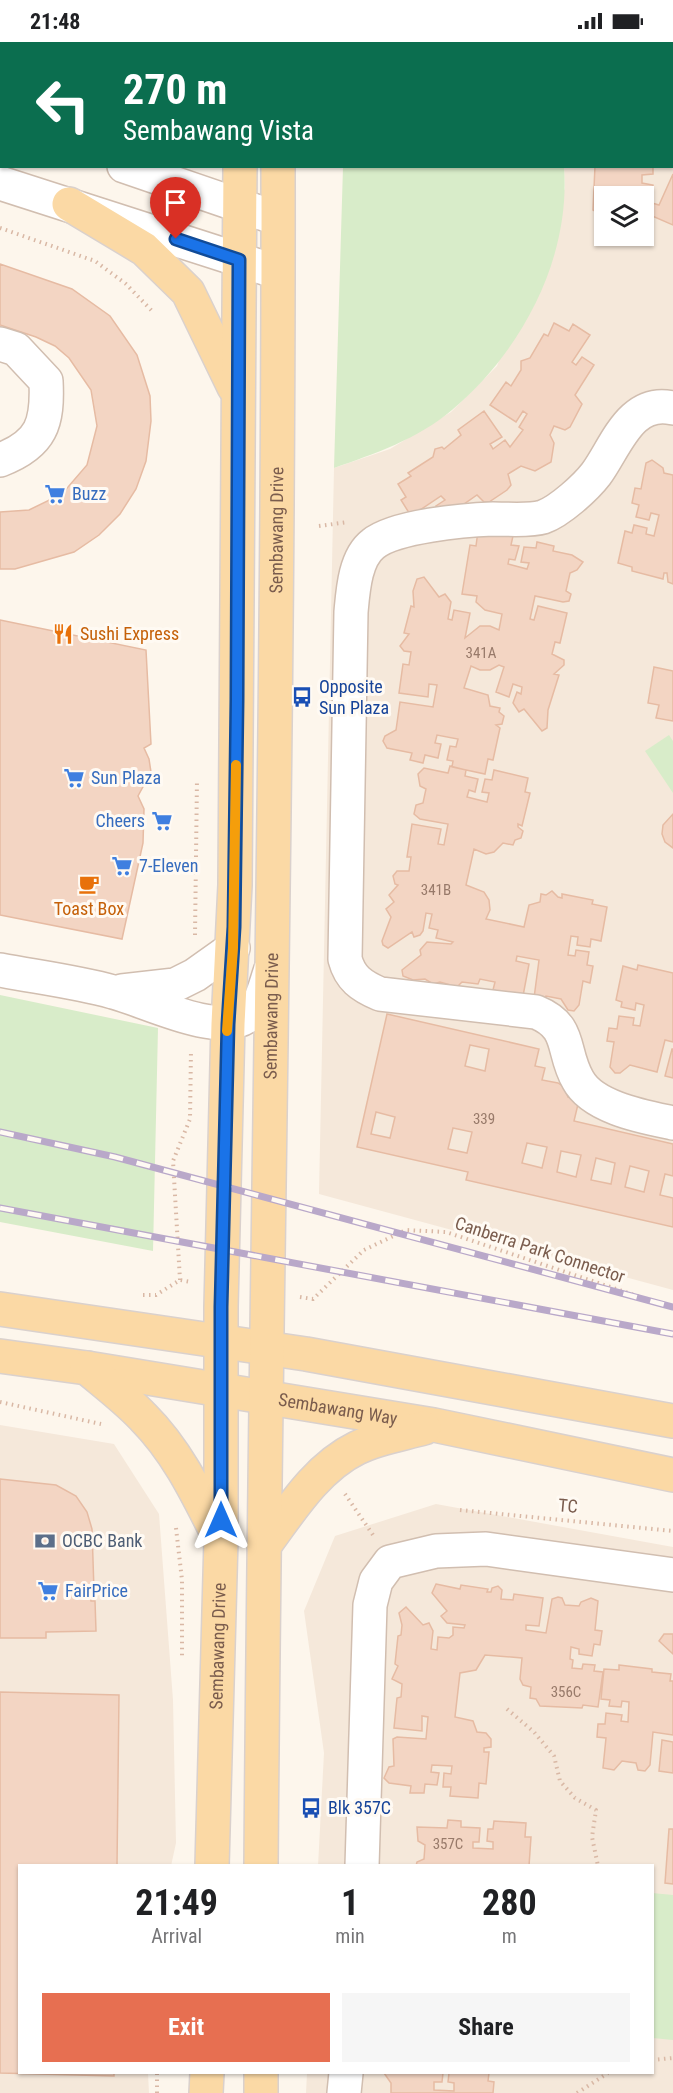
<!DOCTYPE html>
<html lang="en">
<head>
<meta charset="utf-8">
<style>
  :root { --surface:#fff; --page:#f6f6f6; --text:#202124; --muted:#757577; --accent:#e76f51 }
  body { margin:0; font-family:"Roboto Condensed",sans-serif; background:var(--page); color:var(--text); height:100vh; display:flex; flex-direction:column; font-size:22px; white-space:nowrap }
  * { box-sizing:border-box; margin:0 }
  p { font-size:20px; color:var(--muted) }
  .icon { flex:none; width:33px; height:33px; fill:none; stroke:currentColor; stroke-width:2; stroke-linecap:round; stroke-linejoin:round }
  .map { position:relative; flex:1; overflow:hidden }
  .sheet { position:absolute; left:18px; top:1822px; width:636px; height:210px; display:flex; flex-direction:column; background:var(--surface); border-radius:0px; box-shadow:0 2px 4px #0004 }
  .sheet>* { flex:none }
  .guide { position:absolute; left:0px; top:0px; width:674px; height:126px; box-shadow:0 2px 4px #0004; background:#0b6e4f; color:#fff; overflow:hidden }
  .buttons { position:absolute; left:594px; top:144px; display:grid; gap:12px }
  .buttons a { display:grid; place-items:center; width:60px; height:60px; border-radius:0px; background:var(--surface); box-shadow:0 2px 4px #0004; font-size:30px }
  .pin { position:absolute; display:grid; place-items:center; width:51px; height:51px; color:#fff; margin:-62px -26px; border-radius:50% 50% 50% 0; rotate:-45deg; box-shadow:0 0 6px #0007 }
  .pin .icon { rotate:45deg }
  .me { position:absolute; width:66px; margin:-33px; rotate:0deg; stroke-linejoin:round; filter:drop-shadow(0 0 4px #0008) }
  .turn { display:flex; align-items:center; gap:21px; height:126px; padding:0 24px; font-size:27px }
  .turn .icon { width:78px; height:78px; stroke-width:2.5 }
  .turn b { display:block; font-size:42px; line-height:51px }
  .eta { display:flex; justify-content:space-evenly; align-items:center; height:102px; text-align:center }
  .eta b { font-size:36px; font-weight:700; line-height:42px }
  .cta { display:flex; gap:12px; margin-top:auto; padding:12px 24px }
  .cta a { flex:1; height:69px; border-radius:0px; background:var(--accent); color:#fff; font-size:24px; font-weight:700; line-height:69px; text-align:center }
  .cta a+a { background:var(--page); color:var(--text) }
  .status { display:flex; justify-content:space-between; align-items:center; height:42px; padding:0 30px; background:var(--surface); direction:ltr }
  .status svg { height:16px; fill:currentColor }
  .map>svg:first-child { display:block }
  .residential { fill:#f5e8da; fill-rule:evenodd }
  .green { fill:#d8ecc9 }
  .building { fill:#f3d5c3; stroke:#e6bba3; stroke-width:1.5; fill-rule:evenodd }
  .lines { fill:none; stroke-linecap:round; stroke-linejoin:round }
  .minor-casing { stroke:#d1beb0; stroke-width:36 }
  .major-casing { stroke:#dad1cd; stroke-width:36 }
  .path { stroke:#d9b8a5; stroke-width:4; stroke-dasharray:1.5 4.5; stroke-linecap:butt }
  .minor { stroke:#fff; stroke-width:33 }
  .major { stroke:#fbd9a5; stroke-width:33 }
  .rail-casing { stroke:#b9a8c9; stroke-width:7 }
  .rail { stroke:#fffaf3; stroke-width:4.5; stroke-dasharray:14; stroke-linecap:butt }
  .route-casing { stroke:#114b97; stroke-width:15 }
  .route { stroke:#1a73e8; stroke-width:10 }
  .slow { stroke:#f59e0b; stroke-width:10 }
  .labels { text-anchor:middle; stroke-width:6; stroke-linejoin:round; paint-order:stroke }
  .number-label { font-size:15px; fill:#987a6a }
  .shop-label { font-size:18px; fill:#366cbe; stroke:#fffaf3; text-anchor:start }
  .street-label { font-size:18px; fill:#7a5c4d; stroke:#fffaf3 }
  .food-label { font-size:18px; fill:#c56008; stroke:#fffaf3; text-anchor:start }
  .transit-label { font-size:18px; fill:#164399; stroke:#fffaf3; text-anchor:start }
  .service-label { font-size:18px; fill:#4e5e75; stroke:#fffaf3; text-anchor:start }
</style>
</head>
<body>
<div class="status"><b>21:48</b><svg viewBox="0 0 49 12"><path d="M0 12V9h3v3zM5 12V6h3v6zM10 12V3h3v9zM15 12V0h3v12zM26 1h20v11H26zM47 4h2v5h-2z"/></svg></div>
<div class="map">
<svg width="673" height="2051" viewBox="0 0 673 2051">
  <rect width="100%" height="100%" fill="#fdf6ec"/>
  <!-- residential -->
  <path class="residential" d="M 534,0 L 673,0 L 673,1248 L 319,1152 L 334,426 L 390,407 L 451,370 L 497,324 L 565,146 L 564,125 L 672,124 L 672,2 ZM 604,154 L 644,154 L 644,194 L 604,194 Z
    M 0,1383 L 114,1402 L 159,1472 L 173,1658 L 176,1801 L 171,1824 L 20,1824 L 20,2031 L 148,2031 L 149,2051 L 0,2051 Z
    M 436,1462 L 673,1505 L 673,2051 L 306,2051 L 307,2031 L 652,2031 L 652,1824 L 318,1824 L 324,1711 L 304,1569 L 335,1494 Z"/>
  <!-- green -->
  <path class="green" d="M 343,125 L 564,125 C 571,217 521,310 452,368 C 418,397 374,412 334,426 Z
    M 669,693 L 673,699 L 673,751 L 645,709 Z
    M 0,953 L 158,986 L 153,1209 L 0,1180 Z
    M 652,1851 L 673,1853 L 673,1998 L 653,1996 Z"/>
  <!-- building -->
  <path class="building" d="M 556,0 L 631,0 L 631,2 L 557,2 Z
    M 595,124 L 653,124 L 653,132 L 642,133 L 642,141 L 653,143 L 652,161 L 659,163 L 673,132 L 673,183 L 650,173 L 644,186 L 644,154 L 604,154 L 604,174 L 593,168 Z
    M 0,222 L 72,247 L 110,274 L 137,313 L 150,354 L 151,379 L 146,419 L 136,447 L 120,472 L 99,493 L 74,510 L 15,527 L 0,527 L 0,470 L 29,468 L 62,452 L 87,423 L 97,384 L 91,348 L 69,316 L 55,304 L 36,295 L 0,283 Z
    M 554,281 L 569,289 L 573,282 L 590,293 L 572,320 L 576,323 L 582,315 L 594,323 L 575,353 L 582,362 L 570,385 L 565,388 L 554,384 L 550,393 L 554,401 L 551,420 L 535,429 L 521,424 L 508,432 L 511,443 L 507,448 L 489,460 L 484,460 L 477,453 L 444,476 L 436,464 L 445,458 L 441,454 L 411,474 L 401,458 L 406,455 L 398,442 L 411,434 L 408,431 L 433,415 L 435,407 L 442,405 L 444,407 L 461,393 L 458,388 L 484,369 L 502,395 L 490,402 L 493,407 L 505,398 L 510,405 L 523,388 L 519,385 L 527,372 L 523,369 L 516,380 L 490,363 L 506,340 L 511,344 L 521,328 L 521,319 L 530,316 L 544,292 L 548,294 Z
    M 652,418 L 663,426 L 664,431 L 673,433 L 673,542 L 668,540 L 667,531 L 664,531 L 663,537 L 632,529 L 632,525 L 618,521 L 625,489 L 632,491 L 634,483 L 647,486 L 646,492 L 654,494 L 659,473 L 651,471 L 649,478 L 636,475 L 639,463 L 632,461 L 635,446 L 641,447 L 646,421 Z
    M 478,489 L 513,494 L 511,503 L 519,504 L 515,518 L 509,517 L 508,522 L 527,527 L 529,521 L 521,520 L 524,505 L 536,506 L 537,500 L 554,504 L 553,509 L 572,513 L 583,520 L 577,528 L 570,531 L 566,549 L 571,552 L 569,559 L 563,560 L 535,554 L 530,577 L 534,578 L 538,564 L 567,571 L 560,601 L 555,600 L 552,612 L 564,618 L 564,623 L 554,632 L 559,633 L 548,668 L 547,686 L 542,689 L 524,667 L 519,670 L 513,661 L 517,650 L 521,652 L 522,645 L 513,642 L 509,655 L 496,650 L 504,625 L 499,623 L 490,628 L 480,628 L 471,624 L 464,646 L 488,653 L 490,664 L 500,666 L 499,670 L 504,674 L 502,682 L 496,683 L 500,686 L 493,718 L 488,717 L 485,732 L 452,725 L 453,719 L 447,718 L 450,704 L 456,705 L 458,697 L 437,693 L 435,701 L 441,702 L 438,716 L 425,713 L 423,721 L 410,718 L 412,711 L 387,706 L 383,699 L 385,694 L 396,688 L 400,660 L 433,665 L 437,643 L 429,642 L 428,655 L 399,651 L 403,622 L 409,623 L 411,610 L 404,609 L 400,604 L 409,592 L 404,591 L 411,564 L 414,565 L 413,549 L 417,537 L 424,535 L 439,555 L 445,552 L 451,560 L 448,577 L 452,578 L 454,568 L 470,571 L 465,596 L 480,584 L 490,584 L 499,588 L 502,572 L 485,568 L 476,560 L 477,554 L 462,552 L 470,503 L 476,504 Z
    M 0,578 L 146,608 L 151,702 L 144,706 L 149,717 L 151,730 L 138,754 L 144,767 L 143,801 L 122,897 L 0,873 Z
    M 654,625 L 673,629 L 673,679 L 656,676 L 659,663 L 648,661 Z
    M 450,724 L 466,728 L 465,734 L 478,737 L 475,750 L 469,748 L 467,755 L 487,760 L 489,751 L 482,750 L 485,737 L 492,738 L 494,728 L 528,736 L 525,750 L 530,751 L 522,784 L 518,782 L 518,785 L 523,789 L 521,796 L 515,798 L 513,803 L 503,801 L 494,810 L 486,812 L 474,807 L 466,843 L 484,850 L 489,858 L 490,868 L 486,877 L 524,885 L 529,863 L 540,860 L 541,852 L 546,853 L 552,849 L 558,855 L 562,856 L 562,852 L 593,858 L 592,862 L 607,865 L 601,899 L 591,897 L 590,905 L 577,903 L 578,895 L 571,894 L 568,913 L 575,914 L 576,908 L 589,910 L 587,923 L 593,924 L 590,941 L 583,939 L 579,963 L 574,969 L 568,968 L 561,957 L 546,954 L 545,957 L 534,956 L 539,918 L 517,914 L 516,919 L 529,922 L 523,954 L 493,948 L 495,940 L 480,937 L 478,942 L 462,940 L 457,945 L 440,940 L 433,942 L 425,937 L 413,938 L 403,934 L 402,928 L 421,913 L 420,908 L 427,900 L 451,902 L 453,900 L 436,896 L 438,888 L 429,886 L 432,872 L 426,871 L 423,889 L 420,893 L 414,895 L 412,890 L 388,906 L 383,903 L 382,899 L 391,875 L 386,867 L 394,860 L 389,853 L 398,843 L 395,842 L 393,834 L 397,829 L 409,829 L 411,815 L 407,815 L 412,782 L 441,787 L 438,802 L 444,803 L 448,782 L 420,777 L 414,772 L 416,763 L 423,761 L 426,747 L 420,744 L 418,732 L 424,726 L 448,731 Z
    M 673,772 L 673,806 L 665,800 L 662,792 L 663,783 Z
    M 638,923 L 673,931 L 673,1000 L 665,998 L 657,1030 L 630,1023 L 620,1031 L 615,1031 L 610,1025 L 614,1000 L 607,999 L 609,986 L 617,987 L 619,974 L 634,976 L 633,983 L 640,984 L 644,963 L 636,961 L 635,968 L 621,965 L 622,960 L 616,958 L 623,924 L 637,928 Z
    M 387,972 L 539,1007 L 535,1024 L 545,1026 L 542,1038 L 558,1041 L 564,1045 L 568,1055 L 579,1058 L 574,1079 L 673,1102 L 673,1134 L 665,1132 L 660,1153 L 673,1156 L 673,1185 L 466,1138 L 468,1130 L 357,1105 ZM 470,1003 L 489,1007 L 485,1029 L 465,1024 ZM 376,1070 L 395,1075 L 390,1096 L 371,1092 ZM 453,1086 L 472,1090 L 467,1111 L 448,1107 ZM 527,1101 L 547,1105 L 542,1126 L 522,1121 ZM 561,1109 L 581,1113 L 576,1135 L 557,1130 ZM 596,1116 L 615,1121 L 611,1142 L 591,1138 ZM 630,1124 L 649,1129 L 644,1150 L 625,1145 Z
    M 672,1007 L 673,1007 L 673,1036 L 665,1034 Z
    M 0,1437 L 56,1443 L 76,1454 L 87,1470 L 92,1487 L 94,1549 L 90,1550 L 91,1559 L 95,1559 L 96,1589 L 46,1590 L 46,1596 L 0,1596 Z
    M 436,1542 L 460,1547 L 461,1543 L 488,1547 L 487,1550 L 491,1550 L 492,1546 L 498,1544 L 502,1548 L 501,1557 L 513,1558 L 514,1552 L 543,1556 L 539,1584 L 526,1583 L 526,1588 L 546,1591 L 552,1557 L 558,1555 L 562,1556 L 565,1563 L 579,1564 L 581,1560 L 591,1556 L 598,1559 L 595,1588 L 602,1589 L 600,1603 L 594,1602 L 592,1614 L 579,1612 L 579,1607 L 571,1605 L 570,1617 L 573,1618 L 572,1626 L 582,1627 L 583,1622 L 595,1623 L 594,1629 L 603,1630 L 598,1665 L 583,1663 L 582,1666 L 540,1664 L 536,1657 L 530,1656 L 531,1645 L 523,1643 L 520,1637 L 522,1616 L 485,1613 L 476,1628 L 460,1631 L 455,1675 L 473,1679 L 477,1690 L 486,1691 L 491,1697 L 491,1705 L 484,1706 L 484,1710 L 489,1710 L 486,1742 L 479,1741 L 478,1756 L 450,1754 L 451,1745 L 443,1745 L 444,1731 L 451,1732 L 452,1724 L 432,1723 L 431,1730 L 439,1731 L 437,1743 L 425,1742 L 424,1751 L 410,1751 L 411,1744 L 389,1741 L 384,1736 L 389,1725 L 394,1724 L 393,1697 L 397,1695 L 426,1697 L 428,1675 L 422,1674 L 422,1689 L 394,1686 L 397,1656 L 401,1655 L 402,1642 L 392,1637 L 398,1624 L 395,1622 L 398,1594 L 401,1593 L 402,1583 L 399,1571 L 406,1565 L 423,1583 L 429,1581 L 433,1589 L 431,1607 L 437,1608 L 438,1595 L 449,1596 L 453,1593 L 453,1585 L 464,1586 L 465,1583 L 447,1581 L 441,1574 L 447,1569 L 432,1551 Z
    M 664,1592 L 673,1592 L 673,1612 L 659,1599 Z
    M 619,1623 L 652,1627 L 652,1630 L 671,1632 L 670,1639 L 673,1639 L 673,1693 L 653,1690 L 650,1723 L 645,1729 L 638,1728 L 636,1721 L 622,1719 L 614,1728 L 603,1726 L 606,1696 L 597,1695 L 598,1682 L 605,1682 L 606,1671 L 622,1673 L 621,1679 L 628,1680 L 629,1660 L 622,1659 L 621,1665 L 609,1664 L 610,1658 L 601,1657 L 604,1627 L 619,1628 Z
    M 0,1650 L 119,1653 L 117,1824 L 20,1824 L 20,2031 L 114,2031 L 114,2034 L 0,2031 Z
    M 662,1698 L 673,1700 L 673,1731 L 659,1729 Z
    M 448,1778 L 461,1779 L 461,1785 L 480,1786 L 479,1800 L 473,1800 L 473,1806 L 493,1807 L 493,1800 L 487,1799 L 488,1787 L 493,1787 L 494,1779 L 526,1781 L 525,1795 L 531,1795 L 529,1824 L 416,1824 L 417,1820 L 424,1817 L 425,1803 L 418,1799 L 417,1785 L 447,1786 Z
    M 669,1787 L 673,1787 L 673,1842 L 665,1841 Z
    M 384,2031 L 443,2031 L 442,2040 L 434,2040 L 434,2048 L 454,2049 L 454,2041 L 448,2040 L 449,2031 L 489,2031 L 488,2039 L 494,2040 L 493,2051 L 391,2051 L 391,2041 Z"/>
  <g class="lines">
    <!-- minor casing -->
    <g class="minor-casing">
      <path id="minor" d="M 0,83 L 2,83
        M 124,124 L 276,176
        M 0,141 L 277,230
        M 0,302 L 16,307 L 46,339 C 48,381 42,402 0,418
        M 673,366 C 630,356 616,405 596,432 C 586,445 560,469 543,475 C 530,479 508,477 493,477 C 465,478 395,484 373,502 C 355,516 353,548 351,570 L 345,917 C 350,936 361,944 380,952 L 536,970 C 573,985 561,1009 578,1038 C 593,1066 645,1075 673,1081
        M 0,928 C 37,935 77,940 113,950 C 145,958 216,995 246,975 C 262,965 265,943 271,927
        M 122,949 L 175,943 L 195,933 L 233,906
        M 362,1824 L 370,1563 L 376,1539 L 390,1520 L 436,1509 L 486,1507 L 673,1533
        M 344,2051 L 346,2031"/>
    </g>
    <!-- major casing -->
    <g class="major-casing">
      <g id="major">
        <path d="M 223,2 L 224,0"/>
        <path d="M 280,2 L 280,0"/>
        <path d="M 69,162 L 144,207 L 188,250 L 234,345"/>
        <path d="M 0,1267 L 306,1312 L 673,1379"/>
        <path id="s1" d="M 0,1314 L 87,1326 L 434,1383 L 673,1433"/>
        <path d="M 87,1326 C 106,1342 126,1357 143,1375 C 176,1408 196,1449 217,1491"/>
        <path d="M 264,1504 C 290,1469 316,1426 357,1406 C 377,1396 402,1392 424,1386"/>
        <path id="s2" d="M 212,1824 L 221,1497 L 221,1265 L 228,982 L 235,843 L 240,124"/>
        <path id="s3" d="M 261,1824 C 265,1258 279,691 278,124"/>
        <path d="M 206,2051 L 207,2031"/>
        <path d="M 261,2051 L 261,2031"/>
      </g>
    </g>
    <!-- path -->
    <path class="path" d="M 69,0 L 70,2
      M 182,2 L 184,0
      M 0,24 L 2,24
      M 0,186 L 95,219 L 126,242 L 154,271
      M 319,484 L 348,480
      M 195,893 L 197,737
      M 180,1238 L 173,1119 L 190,1077 L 191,1008
      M 143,1253 L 156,1253 L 180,1238 L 191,1240
      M 300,1255 L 313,1257 L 364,1208 L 406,1188 L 446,1190 L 673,1266
      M 0,1360 L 101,1382
      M 345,1452 L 373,1493
      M 460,1468 L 673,1489
      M 176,1486 L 182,1538 L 182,1617
      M 507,1667 L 534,1690 L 554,1714 L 560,1739 L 575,1756 L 596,1768 L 592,1795 L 598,1824
      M 652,2018 L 673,2016
      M 157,2051 L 157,2031
      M 577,2051 L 608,2031"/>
    <!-- minor -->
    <use href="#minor" class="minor"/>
    <!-- major -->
    <use href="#major" class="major"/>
    <!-- rail casing -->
    <g class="rail-casing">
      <path id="rail" d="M 0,1090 L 115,1115 L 673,1265
        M 0,1166 L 673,1292"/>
    </g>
    <!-- rail -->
    <use href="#rail" class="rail"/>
  </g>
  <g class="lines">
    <!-- route casing -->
    <g class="route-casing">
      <path id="route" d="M 176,197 L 239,218 L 237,657 L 234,885 L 228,982 L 221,1265 L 221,1478"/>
    </g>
    <!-- route -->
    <use href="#route" class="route"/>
    <!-- slow -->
    <path class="slow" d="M 227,989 L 233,906 L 236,723"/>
  </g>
  <!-- icons -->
  <defs>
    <g id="supermarket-bare" transform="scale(1.62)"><path d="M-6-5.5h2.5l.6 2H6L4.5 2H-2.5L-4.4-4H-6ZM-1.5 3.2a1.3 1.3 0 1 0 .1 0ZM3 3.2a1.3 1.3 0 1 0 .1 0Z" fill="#3f7fe0" stroke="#fffaf3" stroke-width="2.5" paint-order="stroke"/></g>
    <g id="restaurant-bare" transform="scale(1.62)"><path d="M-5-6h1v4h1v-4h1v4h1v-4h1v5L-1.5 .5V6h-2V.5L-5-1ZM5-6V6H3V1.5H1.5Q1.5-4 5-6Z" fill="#e8710a" stroke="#fffaf3" stroke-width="2.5" paint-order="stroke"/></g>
    <g id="bus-bare" transform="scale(1.62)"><path d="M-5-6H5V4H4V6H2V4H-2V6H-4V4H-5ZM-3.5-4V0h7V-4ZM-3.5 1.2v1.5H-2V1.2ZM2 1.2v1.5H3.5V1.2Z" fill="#1a4fb4" stroke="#fffaf3" stroke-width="2.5" paint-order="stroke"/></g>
    <g id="cafe-bare" transform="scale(1.62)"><path d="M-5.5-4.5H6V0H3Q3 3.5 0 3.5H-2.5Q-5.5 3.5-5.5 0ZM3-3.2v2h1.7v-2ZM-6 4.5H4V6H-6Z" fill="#e8710a" stroke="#fffaf3" stroke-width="2.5" paint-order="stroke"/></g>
    <g id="bank-bare" transform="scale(1.62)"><path d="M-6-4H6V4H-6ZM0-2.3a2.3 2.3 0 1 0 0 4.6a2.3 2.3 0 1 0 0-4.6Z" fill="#5c6f8a" stroke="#fffaf3" stroke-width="2.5" paint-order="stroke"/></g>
  </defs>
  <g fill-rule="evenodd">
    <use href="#supermarket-bare" x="55" y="452"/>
    <use href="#restaurant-bare" x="63" y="592"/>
    <use href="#bus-bare" x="302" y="655"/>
    <use href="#supermarket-bare" x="74" y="736"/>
    <use href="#supermarket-bare" x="162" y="779"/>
    <use href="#supermarket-bare" x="122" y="824"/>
    <use href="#cafe-bare" x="89" y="842"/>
    <use href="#bank-bare" x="45" y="1499"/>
    <use href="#supermarket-bare" x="48" y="1549"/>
    <use href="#bus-bare" x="311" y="1766"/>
  </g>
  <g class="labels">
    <!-- number labels -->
    <g class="number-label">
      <text x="481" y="616">341A</text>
      <text x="436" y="853">341B</text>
      <text x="484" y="1082">339</text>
      <text x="566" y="1655">356C</text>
      <text x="448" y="1807">357C</text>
    </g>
    <!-- shop labels -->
    <g class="shop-label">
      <text x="72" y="458">Buzz</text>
      <text x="91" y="742">Sun Plaza</text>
      <text x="145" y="785" text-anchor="end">Cheers</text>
      <text x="139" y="830">7-Eleven</text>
      <text x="65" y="1555">FairPrice</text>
    </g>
    <!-- street labels -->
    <g class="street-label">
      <text dy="6" stroke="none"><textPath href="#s3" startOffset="1336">Sembawang Drive</textPath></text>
      <text dy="6" stroke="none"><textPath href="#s3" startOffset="850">Sembawang Drive</textPath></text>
      <text transform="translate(540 1208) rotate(18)" y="6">Canberra Park Connector</text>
      <text dy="6" stroke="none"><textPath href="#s1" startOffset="342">Sembawang Way</textPath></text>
      <text transform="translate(568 1464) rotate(5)" y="6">TC</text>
      <text dy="6" stroke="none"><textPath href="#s2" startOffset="220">Sembawang Drive</textPath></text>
    </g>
    <!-- food labels -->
    <g class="food-label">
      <text x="80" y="598">Sushi Express</text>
      <text x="89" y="873" text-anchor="middle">Toast Box</text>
    </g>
    <!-- transit labels -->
    <g class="transit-label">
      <text x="319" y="651">Opposite<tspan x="319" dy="21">Sun Plaza</tspan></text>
      <text x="328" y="1772">Blk 357C</text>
    </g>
    <!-- service labels -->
    <g class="service-label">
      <text x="62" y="1505">OCBC Bank</text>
    </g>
  </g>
</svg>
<div class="buttons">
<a><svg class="icon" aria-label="layers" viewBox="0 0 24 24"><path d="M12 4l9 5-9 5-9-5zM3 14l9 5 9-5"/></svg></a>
</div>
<div class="pin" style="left:176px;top:197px;background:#d93025"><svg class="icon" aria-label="arrive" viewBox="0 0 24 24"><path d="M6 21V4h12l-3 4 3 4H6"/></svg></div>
<svg class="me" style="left:221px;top:1478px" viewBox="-20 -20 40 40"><path d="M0-17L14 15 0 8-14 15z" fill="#1a73e8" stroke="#fff" stroke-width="4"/></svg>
<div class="guide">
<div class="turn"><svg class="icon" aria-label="left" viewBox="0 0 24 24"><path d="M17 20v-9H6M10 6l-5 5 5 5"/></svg><div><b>270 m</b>Sembawang Vista</div></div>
</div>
<section class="sheet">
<div class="eta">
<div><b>21:49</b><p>Arrival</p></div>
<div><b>1</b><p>min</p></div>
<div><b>280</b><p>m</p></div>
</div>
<div class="cta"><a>Exit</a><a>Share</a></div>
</section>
</div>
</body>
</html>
